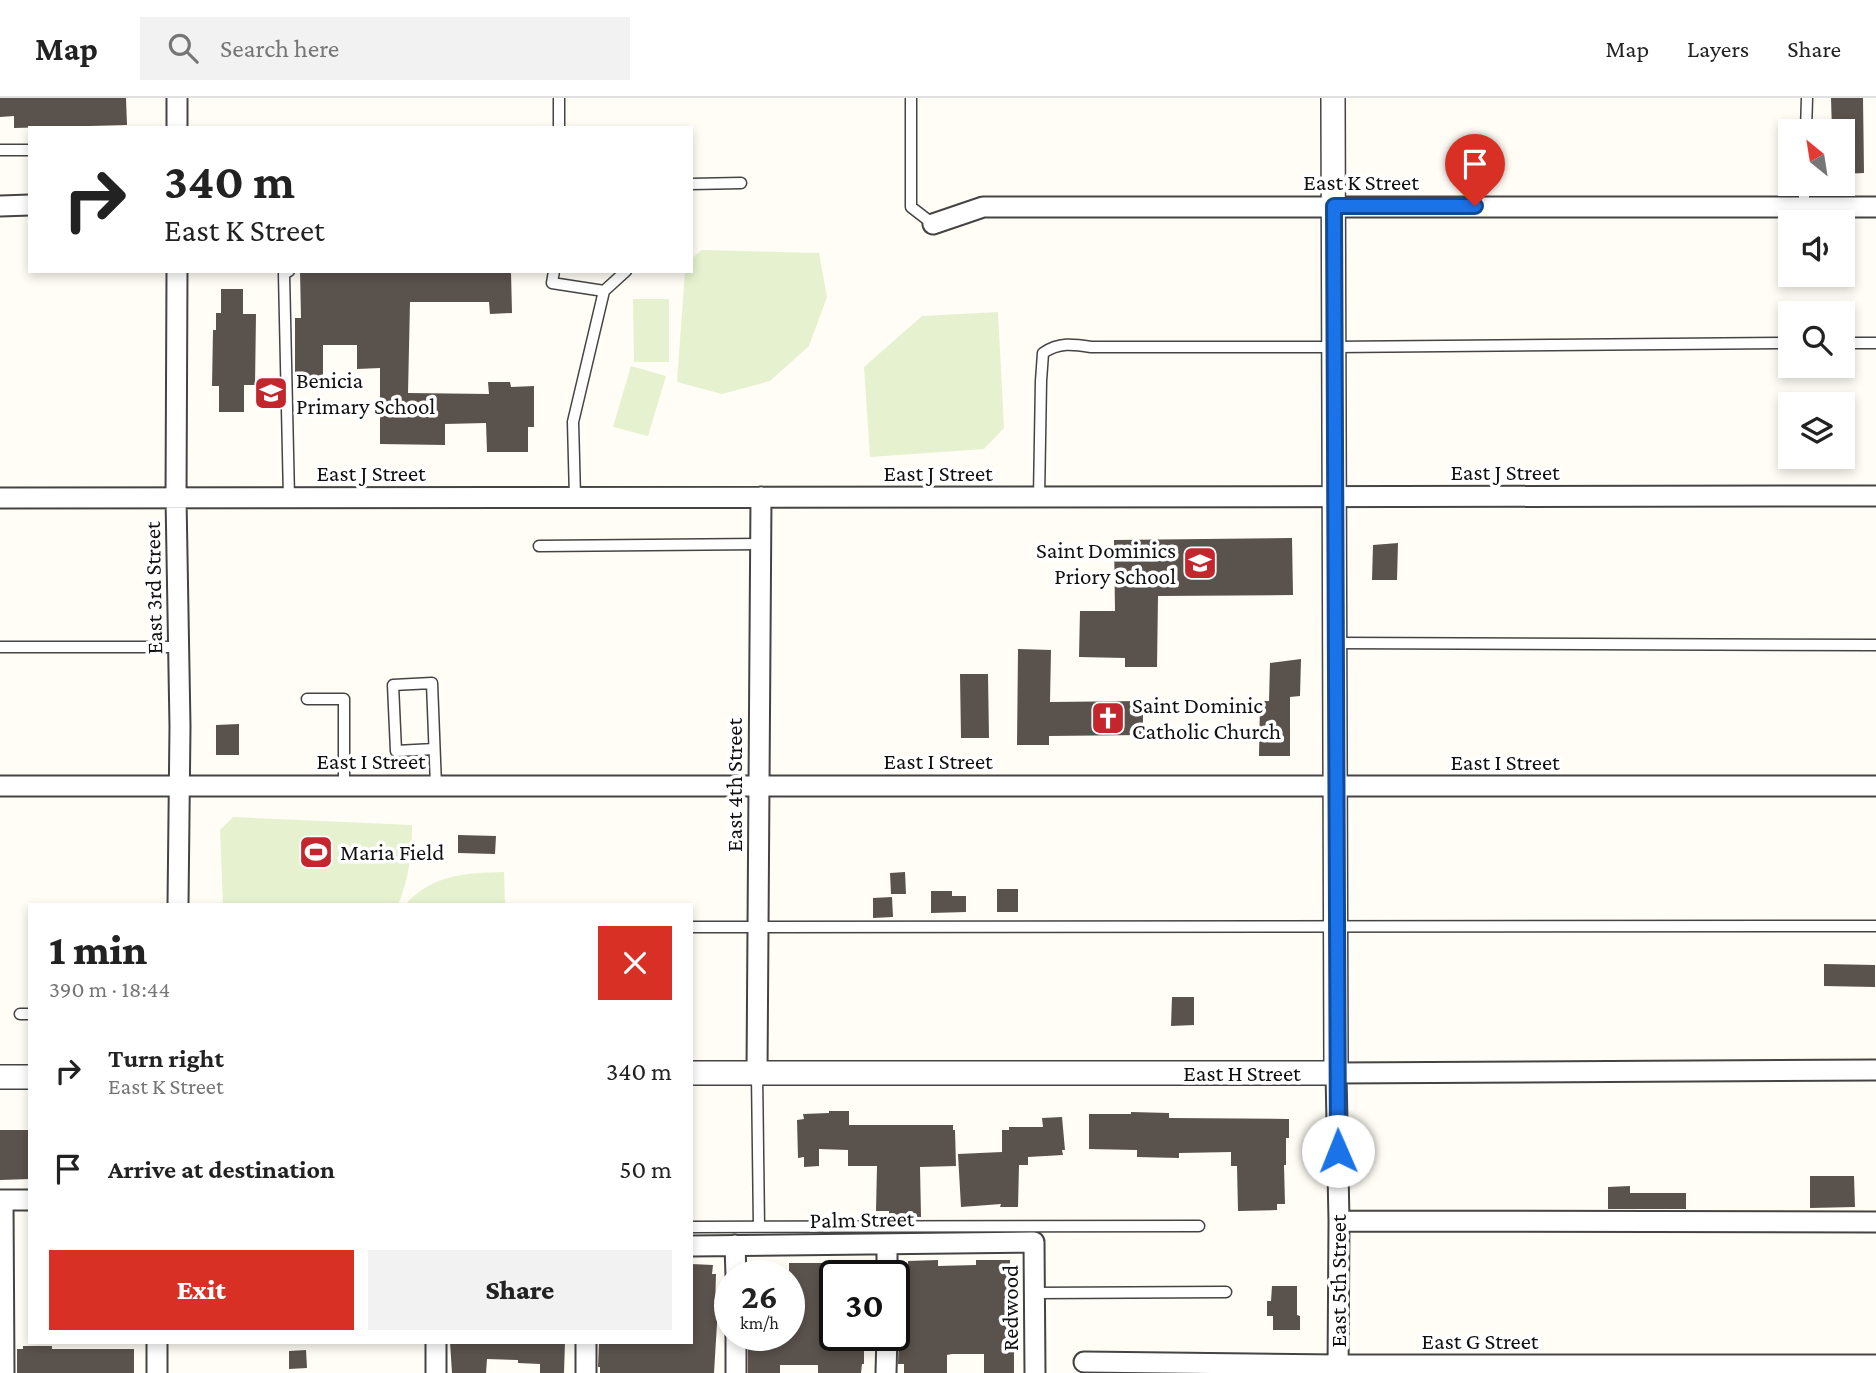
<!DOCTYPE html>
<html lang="en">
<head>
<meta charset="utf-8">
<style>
  :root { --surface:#fff; --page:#f2f2f2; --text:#222; --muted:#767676; --line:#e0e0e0; --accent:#d93025 }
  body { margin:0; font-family:"Crimson Pro",serif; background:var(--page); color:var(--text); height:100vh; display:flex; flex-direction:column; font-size:26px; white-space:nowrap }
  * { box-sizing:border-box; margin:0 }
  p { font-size:23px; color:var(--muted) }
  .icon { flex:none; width:38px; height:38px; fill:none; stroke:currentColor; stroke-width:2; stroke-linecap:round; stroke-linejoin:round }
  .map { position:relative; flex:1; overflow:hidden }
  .sheet { position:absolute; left:28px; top:805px; width:665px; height:441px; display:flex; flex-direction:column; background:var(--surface); border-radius:0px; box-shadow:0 4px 10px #0003 }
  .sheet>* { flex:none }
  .banner { position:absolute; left:28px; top:28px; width:665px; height:147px; border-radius:0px; box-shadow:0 4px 10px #0003; background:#fff; color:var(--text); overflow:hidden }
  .needle { width:46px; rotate:330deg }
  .buttons { position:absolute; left:1778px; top:21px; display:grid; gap:14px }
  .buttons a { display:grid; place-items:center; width:77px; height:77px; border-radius:0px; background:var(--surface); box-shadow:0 4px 10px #0003; font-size:35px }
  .speed { position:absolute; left:714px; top:1162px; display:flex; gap:14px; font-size:35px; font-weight:700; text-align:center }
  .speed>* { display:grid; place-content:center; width:91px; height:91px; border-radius:50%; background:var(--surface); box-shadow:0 4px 10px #0003; line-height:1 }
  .speed small { font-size:18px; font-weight:400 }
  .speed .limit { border:4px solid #111; border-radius:10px; background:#fff; color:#111 }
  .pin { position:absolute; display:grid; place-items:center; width:60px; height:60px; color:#fff; margin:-72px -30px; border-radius:50% 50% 50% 0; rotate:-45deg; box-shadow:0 0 7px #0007 }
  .pin .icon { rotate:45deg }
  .me { position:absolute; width:77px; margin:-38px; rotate:359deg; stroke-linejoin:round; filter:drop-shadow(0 0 5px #0008) }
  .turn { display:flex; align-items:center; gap:24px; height:147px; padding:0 21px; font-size:32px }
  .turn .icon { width:91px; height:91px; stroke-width:2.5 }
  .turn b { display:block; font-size:49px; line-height:60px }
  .round { display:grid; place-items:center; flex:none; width:74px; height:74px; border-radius:0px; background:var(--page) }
  .summary { display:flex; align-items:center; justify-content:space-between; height:119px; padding:0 21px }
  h1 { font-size:42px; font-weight:800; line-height:52px }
  .primary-button { display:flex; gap:14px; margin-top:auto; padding:14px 21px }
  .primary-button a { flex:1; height:80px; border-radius:0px; background:var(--accent); color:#fff; font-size:28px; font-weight:800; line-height:80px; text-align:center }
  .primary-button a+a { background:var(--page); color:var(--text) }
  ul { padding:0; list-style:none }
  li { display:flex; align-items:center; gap:21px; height:98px; padding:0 21px }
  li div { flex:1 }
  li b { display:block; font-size:26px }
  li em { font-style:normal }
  header { display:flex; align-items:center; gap:42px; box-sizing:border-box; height:98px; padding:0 35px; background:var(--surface); border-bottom:2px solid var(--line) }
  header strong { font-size:33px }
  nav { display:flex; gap:38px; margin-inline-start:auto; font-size:24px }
  .search { width:490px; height:63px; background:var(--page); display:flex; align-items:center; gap:18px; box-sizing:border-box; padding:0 24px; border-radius:0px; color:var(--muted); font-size:26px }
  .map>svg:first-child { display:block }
  .pitch { fill:#e6f2cf }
  .building { fill:#5a524d }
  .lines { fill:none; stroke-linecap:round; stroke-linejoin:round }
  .service-casing { stroke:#444; stroke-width:13 }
  .minor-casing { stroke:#444; stroke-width:23 }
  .tertiary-casing { stroke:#444; stroke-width:26 }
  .service { stroke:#fff; stroke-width:10 }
  .minor { stroke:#fff; stroke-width:19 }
  .tertiary { stroke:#fff; stroke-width:23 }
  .route-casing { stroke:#114b97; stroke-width:18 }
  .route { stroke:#1a73e8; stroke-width:12 }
  .labels { text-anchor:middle; stroke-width:7; stroke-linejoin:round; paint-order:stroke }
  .street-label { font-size:23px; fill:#111; stroke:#fff }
  .poi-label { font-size:23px; fill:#111; stroke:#fff; text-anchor:start }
</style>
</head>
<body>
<header>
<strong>Map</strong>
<div class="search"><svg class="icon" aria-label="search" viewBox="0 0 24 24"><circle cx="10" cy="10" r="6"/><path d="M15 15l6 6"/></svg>Search here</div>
<nav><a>Map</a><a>Layers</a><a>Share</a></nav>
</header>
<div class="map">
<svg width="1876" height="1275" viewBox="0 0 1876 1275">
  <rect width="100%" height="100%" fill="#fffdf5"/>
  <!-- pitch -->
  <path class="pitch" d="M 702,152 L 819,155 L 827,199 L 809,248 L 770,283 L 722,296 L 677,284 L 685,173 L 691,173 L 691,161 Z
    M 633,201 L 669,201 L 669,264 L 634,264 Z
    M 998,214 L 1004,330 L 984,351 L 870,359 L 864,269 L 922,218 Z
    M 631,268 L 666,278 L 648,338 L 613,329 Z
    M 233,719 L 412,727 C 412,755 409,781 398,807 L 223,807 L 220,732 Z
    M 504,774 L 505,807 L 405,807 C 432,776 467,775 504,774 Z"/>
  <!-- building -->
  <path class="building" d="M 0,0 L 126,0 L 127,27 L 14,30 L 14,18 L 0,19 Z
    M 1831,0 L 1863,0 L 1864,75 L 1843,76 L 1843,33 L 1832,33 Z
    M 300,173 L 511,174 L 512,215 L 490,216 L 489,204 L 410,204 L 408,295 L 489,296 L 488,284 L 510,284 L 511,289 L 534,288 L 534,329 L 528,329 L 528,354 L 487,354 L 486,325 L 445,326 L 445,347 L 380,346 L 380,270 L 357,271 L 357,247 L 323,247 L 323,279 L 295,279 L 295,220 L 301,220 Z
    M 221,191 L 243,191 L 243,216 L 256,216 L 255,287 L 244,287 L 244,314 L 219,314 L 219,288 L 212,288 L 213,232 L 216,232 L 216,215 L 221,215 Z
    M 1292,440 L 1293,497 L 1158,498 L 1157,569 L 1125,569 L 1125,560 L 1079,559 L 1080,513 L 1115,513 L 1114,442 Z
    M 1398,445 L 1397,482 L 1372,482 L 1373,447 Z
    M 1018,551 L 1051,552 L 1050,604 L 1143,603 L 1143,637 L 1049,638 L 1049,647 L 1017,647 Z
    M 1301,561 L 1300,598 L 1290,599 L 1290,658 L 1259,658 L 1260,603 L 1269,603 L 1270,565 Z
    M 960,576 L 988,576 L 989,640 L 961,640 Z
    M 239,626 L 239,657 L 216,657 L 216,627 Z
    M 458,737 L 496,738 L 495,756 L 458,755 Z
    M 905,774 L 906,796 L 891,796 L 890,775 Z
    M 997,791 L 1018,791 L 1018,814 L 997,814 Z
    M 931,793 L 952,793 L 952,798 L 966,798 L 966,814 L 931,815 Z
    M 892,799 L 893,819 L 873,820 L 873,800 Z
    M 1824,866 L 1875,867 L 1875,889 L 1824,888 Z
    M 1172,899 L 1194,899 L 1194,927 L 1171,928 Z
    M 829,1013 L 849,1013 L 849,1027 L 953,1027 L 953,1032 L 955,1032 L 956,1068 L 920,1069 L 921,1119 L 889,1118 L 889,1113 L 876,1113 L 877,1068 L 848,1068 L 848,1052 L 819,1051 L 819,1068 L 804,1069 L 804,1059 L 798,1060 L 797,1022 L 804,1021 L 803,1016 L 829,1015 Z
    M 1131,1014 L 1169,1015 L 1169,1020 L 1289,1021 L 1289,1040 L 1286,1040 L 1286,1067 L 1284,1067 L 1285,1106 L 1277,1106 L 1277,1112 L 1238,1113 L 1237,1068 L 1231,1068 L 1231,1054 L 1179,1055 L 1179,1060 L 1137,1059 L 1137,1052 L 1089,1051 L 1089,1016 L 1131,1016 Z
    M 1062,1019 L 1065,1052 L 1062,1052 L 1063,1057 L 1028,1059 L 1028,1067 L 1019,1067 L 1018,1109 L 1000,1109 L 1001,1106 L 961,1109 L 958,1056 L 1002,1054 L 1002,1032 L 1009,1032 L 1009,1029 L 1043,1029 L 1042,1020 Z
    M 0,1032 L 30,1032 L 30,1081 L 0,1082 Z
    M 1810,1078 L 1854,1078 L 1855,1109 L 1810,1110 Z
    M 1630,1088 L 1630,1095 L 1686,1095 L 1686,1111 L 1608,1111 L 1608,1089 Z
    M 938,1162 L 938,1168 L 976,1167 L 976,1162 L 1010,1162 L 1010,1172 L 1015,1172 L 1012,1244 L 1014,1244 L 1014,1275 L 984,1275 L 984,1256 L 952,1256 L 947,1257 L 947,1275 L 904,1275 L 904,1266 L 898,1266 L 899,1237 L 896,1229 L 896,1202 L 899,1202 L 899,1171 L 908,1171 L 908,1163 Z
    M 789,1165 L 835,1165 L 835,1237 L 864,1237 L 864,1266 L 862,1266 L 861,1275 L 818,1275 L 818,1267 L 780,1267 L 780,1275 L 748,1275 L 748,1241 L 789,1240 Z
    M 691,1166 L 713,1167 L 712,1176 L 716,1176 L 715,1209 L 718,1209 L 714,1275 L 600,1275 L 600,1269 L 598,1269 L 599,1244 L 691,1244 Z
    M 1272,1188 L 1297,1188 L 1297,1217 L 1300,1218 L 1300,1232 L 1273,1232 L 1273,1218 L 1267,1218 L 1267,1203 L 1271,1203 Z
    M 450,1244 L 565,1244 L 564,1275 L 540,1275 L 540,1266 L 518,1265 L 518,1262 L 487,1261 L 486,1275 L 452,1275 Z
    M 23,1248 L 52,1248 L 52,1251 L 134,1251 L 134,1275 L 17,1275 L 17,1251 L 23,1251 Z
    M 306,1252 L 307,1270 L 289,1271 L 289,1253 Z"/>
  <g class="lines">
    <!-- service casing -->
    <g class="service-casing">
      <path id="service" d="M 559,0 L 559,30
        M 911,0 L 911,109 L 933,126
        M 1806,33 L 1807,0
        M 0,52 L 30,52
        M 691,86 L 741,85
        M 1804,108 L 1804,86
        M 554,173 L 552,185 L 604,193 L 573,324 L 575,399
        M 604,193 L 626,173
        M 1843,245 L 1876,245
        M 1039,399 L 1041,283 L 1043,255 C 1059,244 1073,246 1091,249 L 1335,249 L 1790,245
        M 289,400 L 284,176 L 289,173
        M 539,448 L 760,446
        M 1336,545 L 1876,547
        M 0,549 L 179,549
        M 307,601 L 344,601 L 344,688
        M 434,651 L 396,653 L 393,587 L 432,585 L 436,688
        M 691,829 L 1876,828
        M 20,916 L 30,916
        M 757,976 L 759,1129
        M 691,1129 L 1199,1128
        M 1035,1195 L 1226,1194"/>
    </g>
    <!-- minor casing -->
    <g class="minor-casing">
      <path id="minor" d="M 177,0 L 177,30
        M 0,108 L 30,107
        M 933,126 L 983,109 L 1876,109
        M 177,173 L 176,400 L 180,628 L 178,807
        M 0,400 L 1876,398
        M 0,688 L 1876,688
        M 757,975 L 761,399
        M 0,1102 L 30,1102
        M 3,1102 L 4,1275
        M 1339,1123 L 1876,1124
        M 735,1147 L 736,1178
        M 691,1148 L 1034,1144 L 1035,1275
        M 887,1178 L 887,1146
        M 736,1237 L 736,1275
        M 157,1244 L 157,1275
        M 436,1244 L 436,1275
        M 586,1244 L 586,1275
        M 1084,1264 L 1338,1267 L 1876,1267
        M 886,1275 L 887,1237
        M 1338,1275 L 1339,1123 L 1336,975 L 1876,972"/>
    </g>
    <!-- tertiary casing -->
    <g class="tertiary-casing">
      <path id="tertiary" d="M 691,975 L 1336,975 L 1333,0
        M 0,979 L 30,979"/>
    </g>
    <!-- service -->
    <use href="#service" class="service"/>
    <!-- minor -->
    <use href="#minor" class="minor"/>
    <!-- tertiary -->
    <use href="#tertiary" class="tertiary"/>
  </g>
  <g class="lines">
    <!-- route casing -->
    <g class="route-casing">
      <path id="route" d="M 1338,1053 L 1334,108 L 1475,108"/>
    </g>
    <!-- route -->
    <use href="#route" class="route"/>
  </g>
  <!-- icons -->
  <defs>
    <g id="school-square" transform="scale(1.75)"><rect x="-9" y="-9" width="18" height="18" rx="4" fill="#c4262e" stroke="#fff"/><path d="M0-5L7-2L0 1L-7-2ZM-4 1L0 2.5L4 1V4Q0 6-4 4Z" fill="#fff"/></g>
    <g id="church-square" transform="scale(1.75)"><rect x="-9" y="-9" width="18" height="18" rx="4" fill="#c4262e" stroke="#fff"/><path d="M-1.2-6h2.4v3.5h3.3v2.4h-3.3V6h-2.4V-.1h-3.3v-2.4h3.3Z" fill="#fff"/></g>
    <g id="stadium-square" transform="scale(1.75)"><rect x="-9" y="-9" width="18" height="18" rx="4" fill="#c4262e" stroke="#fff"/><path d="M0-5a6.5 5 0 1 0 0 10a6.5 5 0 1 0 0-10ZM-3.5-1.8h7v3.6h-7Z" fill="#fff"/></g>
  </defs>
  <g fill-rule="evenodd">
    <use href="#school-square" x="271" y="295"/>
    <use href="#school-square" x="1200" y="465"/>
    <use href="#church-square" x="1108" y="620"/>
    <use href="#stadium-square" x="316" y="754"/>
  </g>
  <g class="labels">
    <!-- street labels -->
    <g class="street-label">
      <text x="1361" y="92">East K Street</text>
      <text x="1505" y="382">East J Street</text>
      <text x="371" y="383">East J Street</text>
      <text x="938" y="383">East J Street</text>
      <text transform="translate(153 490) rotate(-91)" y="8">East 3rd Street</text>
      <text x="371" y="671">East I Street</text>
      <text x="938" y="671">East I Street</text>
      <text x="1505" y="672">East I Street</text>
      <text transform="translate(734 687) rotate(-90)" y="8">East 4th Street</text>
      <text x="1242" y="983">East H Street</text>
      <text transform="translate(862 1121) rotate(-1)" y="8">Palm Street</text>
      <text transform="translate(1338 1183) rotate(-90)" y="8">East 5th Street</text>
      <text transform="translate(1010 1210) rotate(-90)" y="8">Redwood</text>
      <text x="1480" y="1251">East G Street</text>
    </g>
    <!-- poi labels -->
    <g class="poi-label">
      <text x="296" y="290">Benicia<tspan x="296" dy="26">Primary School</tspan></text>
      <text x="1176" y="460" text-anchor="end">Saint Dominics<tspan x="1176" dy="26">Priory School</tspan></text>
      <text x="1132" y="615">Saint Dominic<tspan x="1132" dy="26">Catholic Church</tspan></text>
      <text x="340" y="762">Maria Field</text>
    </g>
  </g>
</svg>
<div class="buttons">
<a><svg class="needle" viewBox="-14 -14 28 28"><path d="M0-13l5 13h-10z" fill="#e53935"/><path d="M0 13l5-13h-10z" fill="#767676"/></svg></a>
<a><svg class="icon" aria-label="sound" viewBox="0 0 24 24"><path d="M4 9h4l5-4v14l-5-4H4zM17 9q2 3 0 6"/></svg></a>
<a><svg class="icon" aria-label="search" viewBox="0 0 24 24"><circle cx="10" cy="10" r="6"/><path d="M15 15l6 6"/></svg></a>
<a><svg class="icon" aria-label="layers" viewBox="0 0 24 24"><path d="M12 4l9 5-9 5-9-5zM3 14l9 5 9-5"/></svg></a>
</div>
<div class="speed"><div>26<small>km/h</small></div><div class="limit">30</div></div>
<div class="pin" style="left:1475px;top:108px;background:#d93025"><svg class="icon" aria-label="arrive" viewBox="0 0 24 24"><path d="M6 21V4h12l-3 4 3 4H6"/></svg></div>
<svg class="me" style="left:1338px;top:1053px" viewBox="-20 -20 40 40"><circle r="19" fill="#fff"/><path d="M0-13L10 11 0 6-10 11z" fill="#1a73e8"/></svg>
<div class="banner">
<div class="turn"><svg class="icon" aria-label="right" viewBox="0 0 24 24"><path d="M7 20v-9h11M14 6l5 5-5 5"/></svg><div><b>340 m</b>East K Street</div></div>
</div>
<section class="sheet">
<div class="summary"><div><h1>1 min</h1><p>390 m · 18:44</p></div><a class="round" style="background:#d93025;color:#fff"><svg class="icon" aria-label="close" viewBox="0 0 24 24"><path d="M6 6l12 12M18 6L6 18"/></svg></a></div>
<ul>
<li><svg class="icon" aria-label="right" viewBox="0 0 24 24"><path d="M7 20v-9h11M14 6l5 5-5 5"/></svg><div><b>Turn right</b><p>East K Street</p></div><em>340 m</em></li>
<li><svg class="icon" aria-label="arrive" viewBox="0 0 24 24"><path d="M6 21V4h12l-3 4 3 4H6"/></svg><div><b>Arrive at destination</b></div><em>50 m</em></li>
</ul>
<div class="primary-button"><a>Exit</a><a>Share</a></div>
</section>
</div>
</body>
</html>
